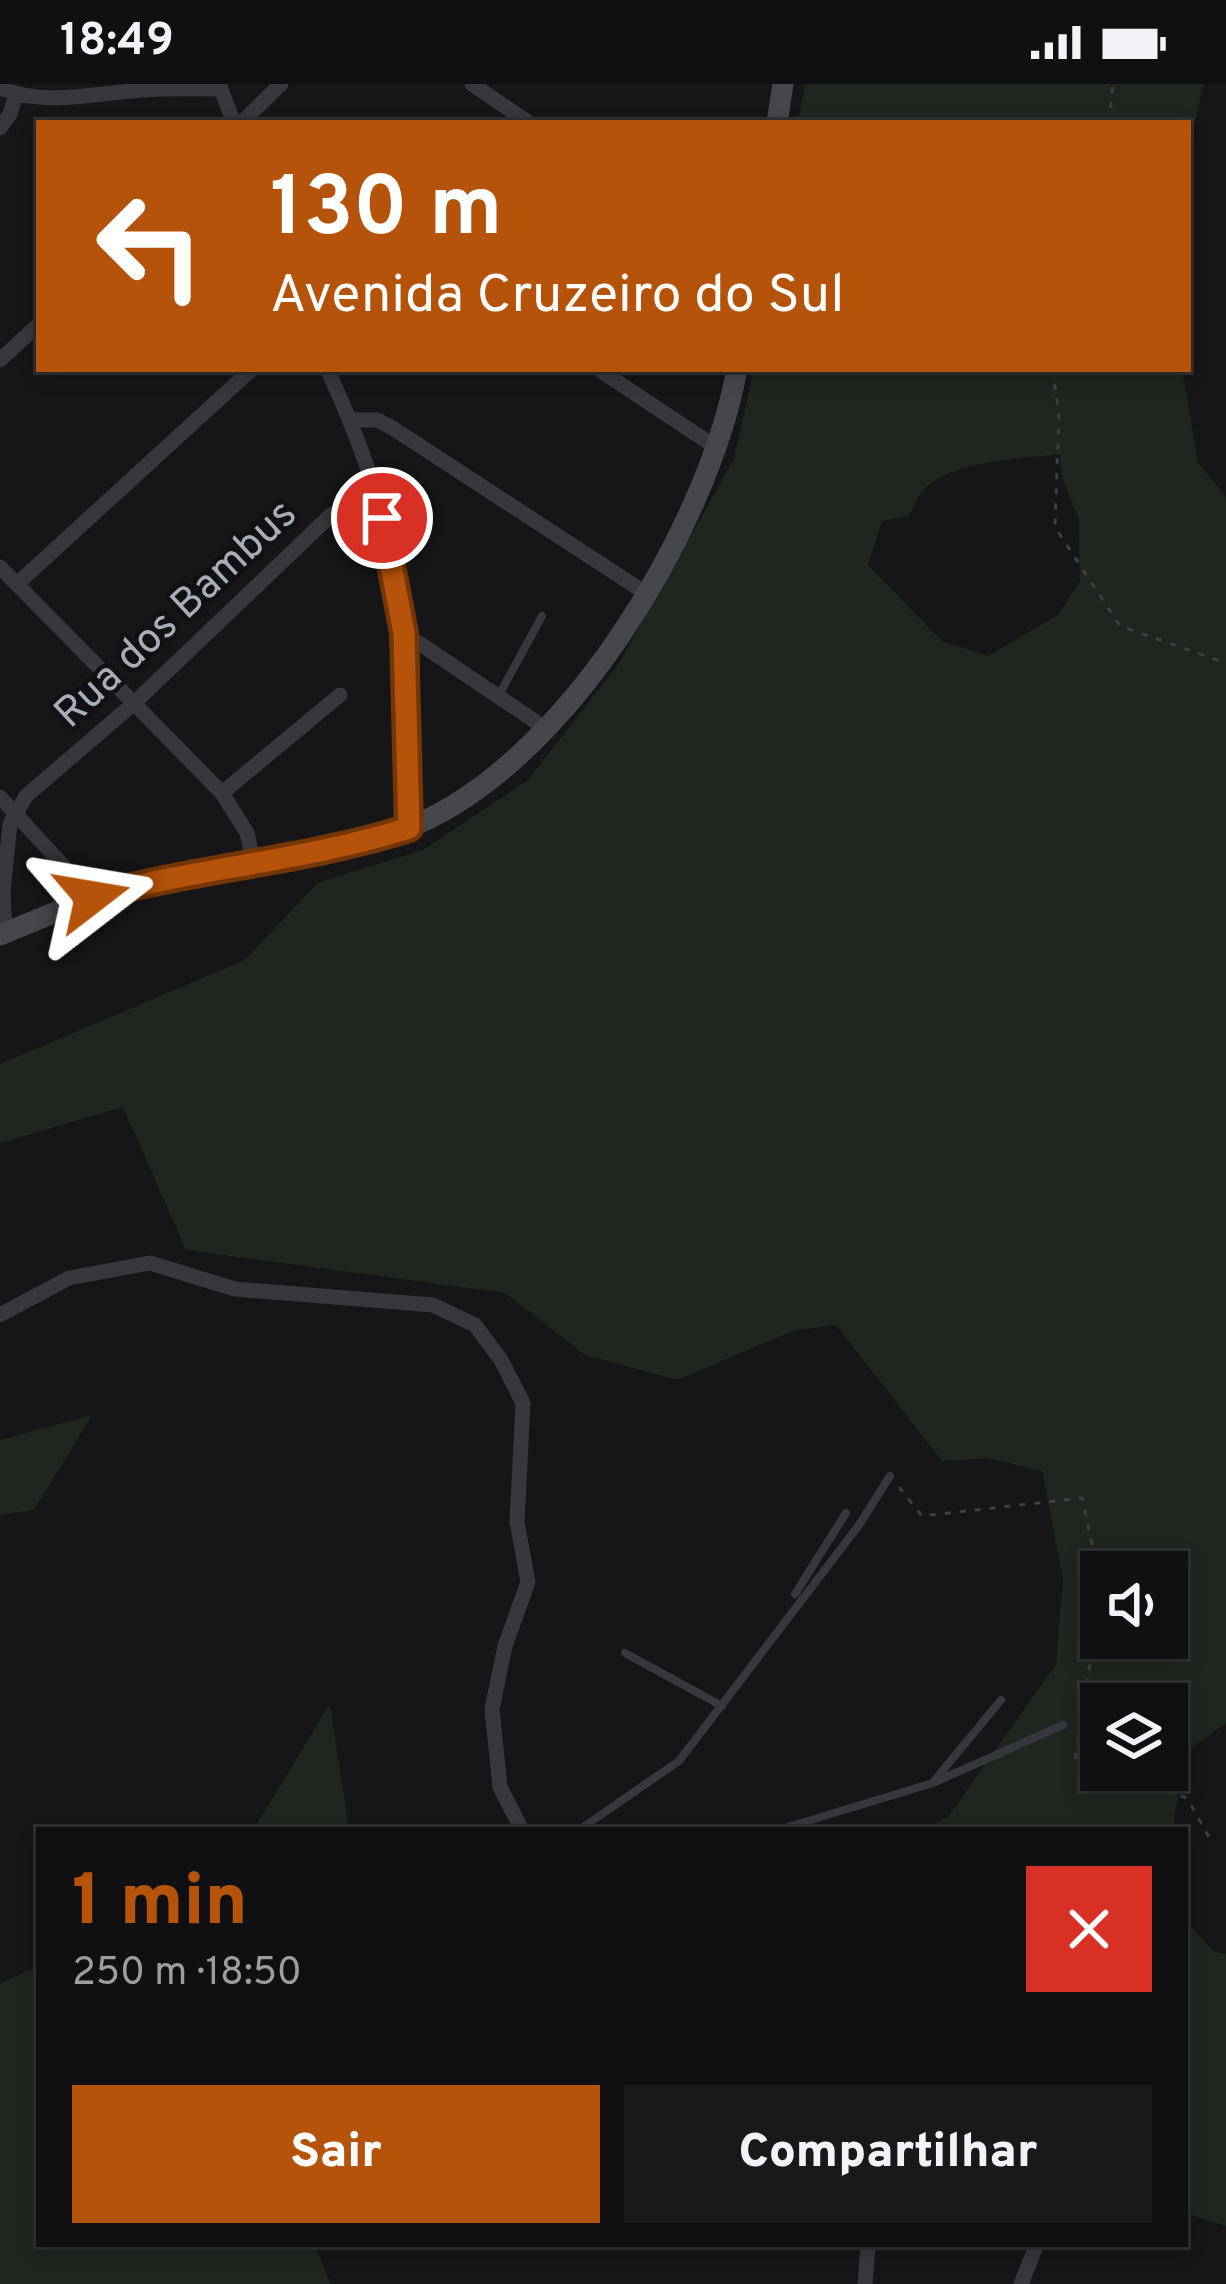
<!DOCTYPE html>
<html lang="pt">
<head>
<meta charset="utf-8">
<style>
  :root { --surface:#101012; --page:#19191b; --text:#f1f3f6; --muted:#9c9d9f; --line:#303032; --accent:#b45309 }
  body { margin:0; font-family:Overpass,sans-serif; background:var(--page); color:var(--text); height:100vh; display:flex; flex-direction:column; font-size:45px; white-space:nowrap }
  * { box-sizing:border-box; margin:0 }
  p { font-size:39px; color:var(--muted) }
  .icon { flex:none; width:66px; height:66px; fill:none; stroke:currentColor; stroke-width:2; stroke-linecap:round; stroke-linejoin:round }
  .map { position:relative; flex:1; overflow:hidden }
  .side { position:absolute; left:36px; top:1743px; width:1152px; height:420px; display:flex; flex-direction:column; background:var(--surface); border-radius:0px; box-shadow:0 6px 18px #0003,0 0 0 3px var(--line) }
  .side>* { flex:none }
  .guide { position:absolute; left:36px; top:36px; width:1155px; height:252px; border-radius:0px; box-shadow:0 6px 18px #0003,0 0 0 3px var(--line); background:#b45309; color:#fff; overflow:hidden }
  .fabs { position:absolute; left:1080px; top:1467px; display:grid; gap:24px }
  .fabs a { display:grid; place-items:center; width:108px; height:108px; border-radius:0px; background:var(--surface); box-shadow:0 6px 18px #0003,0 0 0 3px var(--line); font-size:60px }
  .pin { position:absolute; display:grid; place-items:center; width:102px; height:102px; color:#fff; margin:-51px; border:6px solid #fff; border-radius:50%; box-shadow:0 3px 12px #0007 }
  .me { position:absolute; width:132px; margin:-66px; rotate:76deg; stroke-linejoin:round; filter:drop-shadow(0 0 9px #0008) }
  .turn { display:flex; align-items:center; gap:42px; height:252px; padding:0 36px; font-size:54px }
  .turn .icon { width:156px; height:156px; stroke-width:2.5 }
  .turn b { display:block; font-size:84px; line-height:102px }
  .round { display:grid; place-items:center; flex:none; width:126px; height:126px; border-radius:0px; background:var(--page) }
  .overview { display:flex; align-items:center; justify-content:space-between; height:204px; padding:0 36px }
  h1 { font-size:72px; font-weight:800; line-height:90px; color:var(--accent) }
  .action { display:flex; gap:24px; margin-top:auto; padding:24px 36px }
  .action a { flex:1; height:138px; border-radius:0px; background:var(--accent); color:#fff; font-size:48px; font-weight:800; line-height:138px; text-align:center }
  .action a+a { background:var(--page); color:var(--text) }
  .status { display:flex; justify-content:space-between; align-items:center; height:84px; padding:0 60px; background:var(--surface); direction:ltr }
  .status svg { height:33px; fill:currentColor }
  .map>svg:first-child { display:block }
  .green { fill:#1e261f; fill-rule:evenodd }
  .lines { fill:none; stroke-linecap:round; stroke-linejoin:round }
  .path { stroke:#3d3f44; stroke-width:3; stroke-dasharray:6 9; stroke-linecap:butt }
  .lane { stroke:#37383d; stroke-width:8 }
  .street { stroke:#37383d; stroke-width:15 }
  .secondary { stroke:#45474d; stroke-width:21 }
  .route-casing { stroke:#753606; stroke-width:30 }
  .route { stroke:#b45309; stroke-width:21 }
  .labels { text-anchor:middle; stroke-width:9; stroke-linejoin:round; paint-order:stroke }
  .street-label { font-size:42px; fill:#a8adb8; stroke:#111113 }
</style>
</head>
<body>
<div class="status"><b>18:49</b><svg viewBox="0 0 49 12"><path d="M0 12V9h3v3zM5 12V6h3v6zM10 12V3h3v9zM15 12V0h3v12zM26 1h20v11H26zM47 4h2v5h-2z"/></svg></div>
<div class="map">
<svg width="1226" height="2200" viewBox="0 0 1226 2200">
  <rect width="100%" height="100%" fill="#161618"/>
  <!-- green -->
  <path class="green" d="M 805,0 L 1204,0 L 1188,66 L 1188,39 L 798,39 Z
    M 754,285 L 1182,285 L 1198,378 L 1226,413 L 1226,1639 L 1191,1664 L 1174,1731 L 1175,1746 L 921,1746 L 948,1733 L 1056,1580 L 1063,1494 L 1042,1387 L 988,1374 L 942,1377 L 836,1241 L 793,1247 L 677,1296 L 585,1271 L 505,1209 L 186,1166 L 123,1023 L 0,1059 L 0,980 L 245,876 L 317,799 L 423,766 L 528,696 L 617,582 L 734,375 ZM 1060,370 L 1062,393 L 1079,435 L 1080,497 L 1058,531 L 988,572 L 942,557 L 868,481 L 882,437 L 909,432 C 913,424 917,414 923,407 C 949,376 1023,375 1060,370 ZM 1101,1488 L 1167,1488 L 1167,1554 L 1101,1554 ZM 1101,1620 L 1167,1620 L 1167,1686 L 1101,1686 Z
    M 92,1331 L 34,1426 L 0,1431 L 0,1356 Z
    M 330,1620 L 349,1746 L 253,1746 Z
    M 1185,1836 L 1213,1867 L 1226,1870 L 1226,2142 L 1185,2129 Z
    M 39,1882 L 39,2160 L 314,2160 L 331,2200 L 0,2200 L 0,1899 Z"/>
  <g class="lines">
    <!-- path -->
    <path class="path" d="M 1109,39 L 1113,0
      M 1052,285 L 1059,329 L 1055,443 L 1120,542 L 1226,579
      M 899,1403 L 922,1432 L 1082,1414 L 1101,1500
      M 1101,1506 L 1075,1678 L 1187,1714 L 1213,1760"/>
    <!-- lane -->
    <path class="lane" d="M 499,611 L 542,532
      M 795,1510 L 846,1429
      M 625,1569 L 722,1622
      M 934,1697 L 1001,1616
      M 579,1746 L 679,1677 L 859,1441 L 890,1392
      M 778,1746 L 933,1699 L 1063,1641"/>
    <!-- street -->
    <path class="street" d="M 219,0 L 234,39
      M 472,0 L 529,39
      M 0,4 C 44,23 96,9 143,6 C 169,4 195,5 221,5
      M 241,39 L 281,0
      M 0,44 L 10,30 L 16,10
      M 0,276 L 39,240
      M 327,285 C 366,368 396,458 404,550 C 410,614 408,679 409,744
      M 598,285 L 717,364
      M 351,336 L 377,336 L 391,343 L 644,508
      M 0,483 L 222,709 L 247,749 L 254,781
      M 17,500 L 252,285
      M 404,549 L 548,646
      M 222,709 L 340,611
      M 0,713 L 92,813
      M 5,848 L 3,808 L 10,740 L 26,712 L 132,621 L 331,431 L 375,405
      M 0,1231 L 69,1194 L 150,1179 L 235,1205 L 433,1221 L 475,1241 L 501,1276 L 523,1319 L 517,1438 L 528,1498 L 505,1562 L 492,1625 L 500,1703 L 522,1746
      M 865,2200 L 868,2160
      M 1021,2200 L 1037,2160"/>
    <!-- secondary -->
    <path class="secondary" d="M 777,39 L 783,0
      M 0,851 L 92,813 L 128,803 C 219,782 316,778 405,745 C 563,686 708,445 737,285"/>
  </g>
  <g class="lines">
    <!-- route casing -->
    <g class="route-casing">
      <path id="route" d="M 92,813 C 196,784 305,777 409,744 L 404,549 L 382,434"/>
    </g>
    <!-- route -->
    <use href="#route" class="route"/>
  </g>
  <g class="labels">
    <!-- street labels -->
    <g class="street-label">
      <text transform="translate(174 528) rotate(-43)" y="15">Rua dos Bambus</text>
    </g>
  </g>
</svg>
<div class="fabs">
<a><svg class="icon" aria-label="sound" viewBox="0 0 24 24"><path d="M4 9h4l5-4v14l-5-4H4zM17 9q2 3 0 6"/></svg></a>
<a><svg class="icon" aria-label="layers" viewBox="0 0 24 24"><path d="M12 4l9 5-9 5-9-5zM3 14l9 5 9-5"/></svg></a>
</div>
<div class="pin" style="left:382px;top:434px;background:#d93025"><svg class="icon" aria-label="arrive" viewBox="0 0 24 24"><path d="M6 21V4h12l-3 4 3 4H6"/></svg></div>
<svg class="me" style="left:92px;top:813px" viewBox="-20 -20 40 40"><path d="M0-17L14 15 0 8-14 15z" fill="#b45309" stroke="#fff" stroke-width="4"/></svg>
<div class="guide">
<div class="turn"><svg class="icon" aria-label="left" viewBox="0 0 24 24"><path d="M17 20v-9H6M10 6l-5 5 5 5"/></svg><div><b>130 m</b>Avenida Cruzeiro do Sul</div></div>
</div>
<section class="side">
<div class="overview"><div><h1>1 min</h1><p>250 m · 18:50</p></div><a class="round" style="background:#d93025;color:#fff"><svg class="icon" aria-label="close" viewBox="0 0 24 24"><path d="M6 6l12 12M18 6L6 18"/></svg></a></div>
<div class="action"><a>Sair</a><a>Compartilhar</a></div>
</section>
</div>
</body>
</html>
